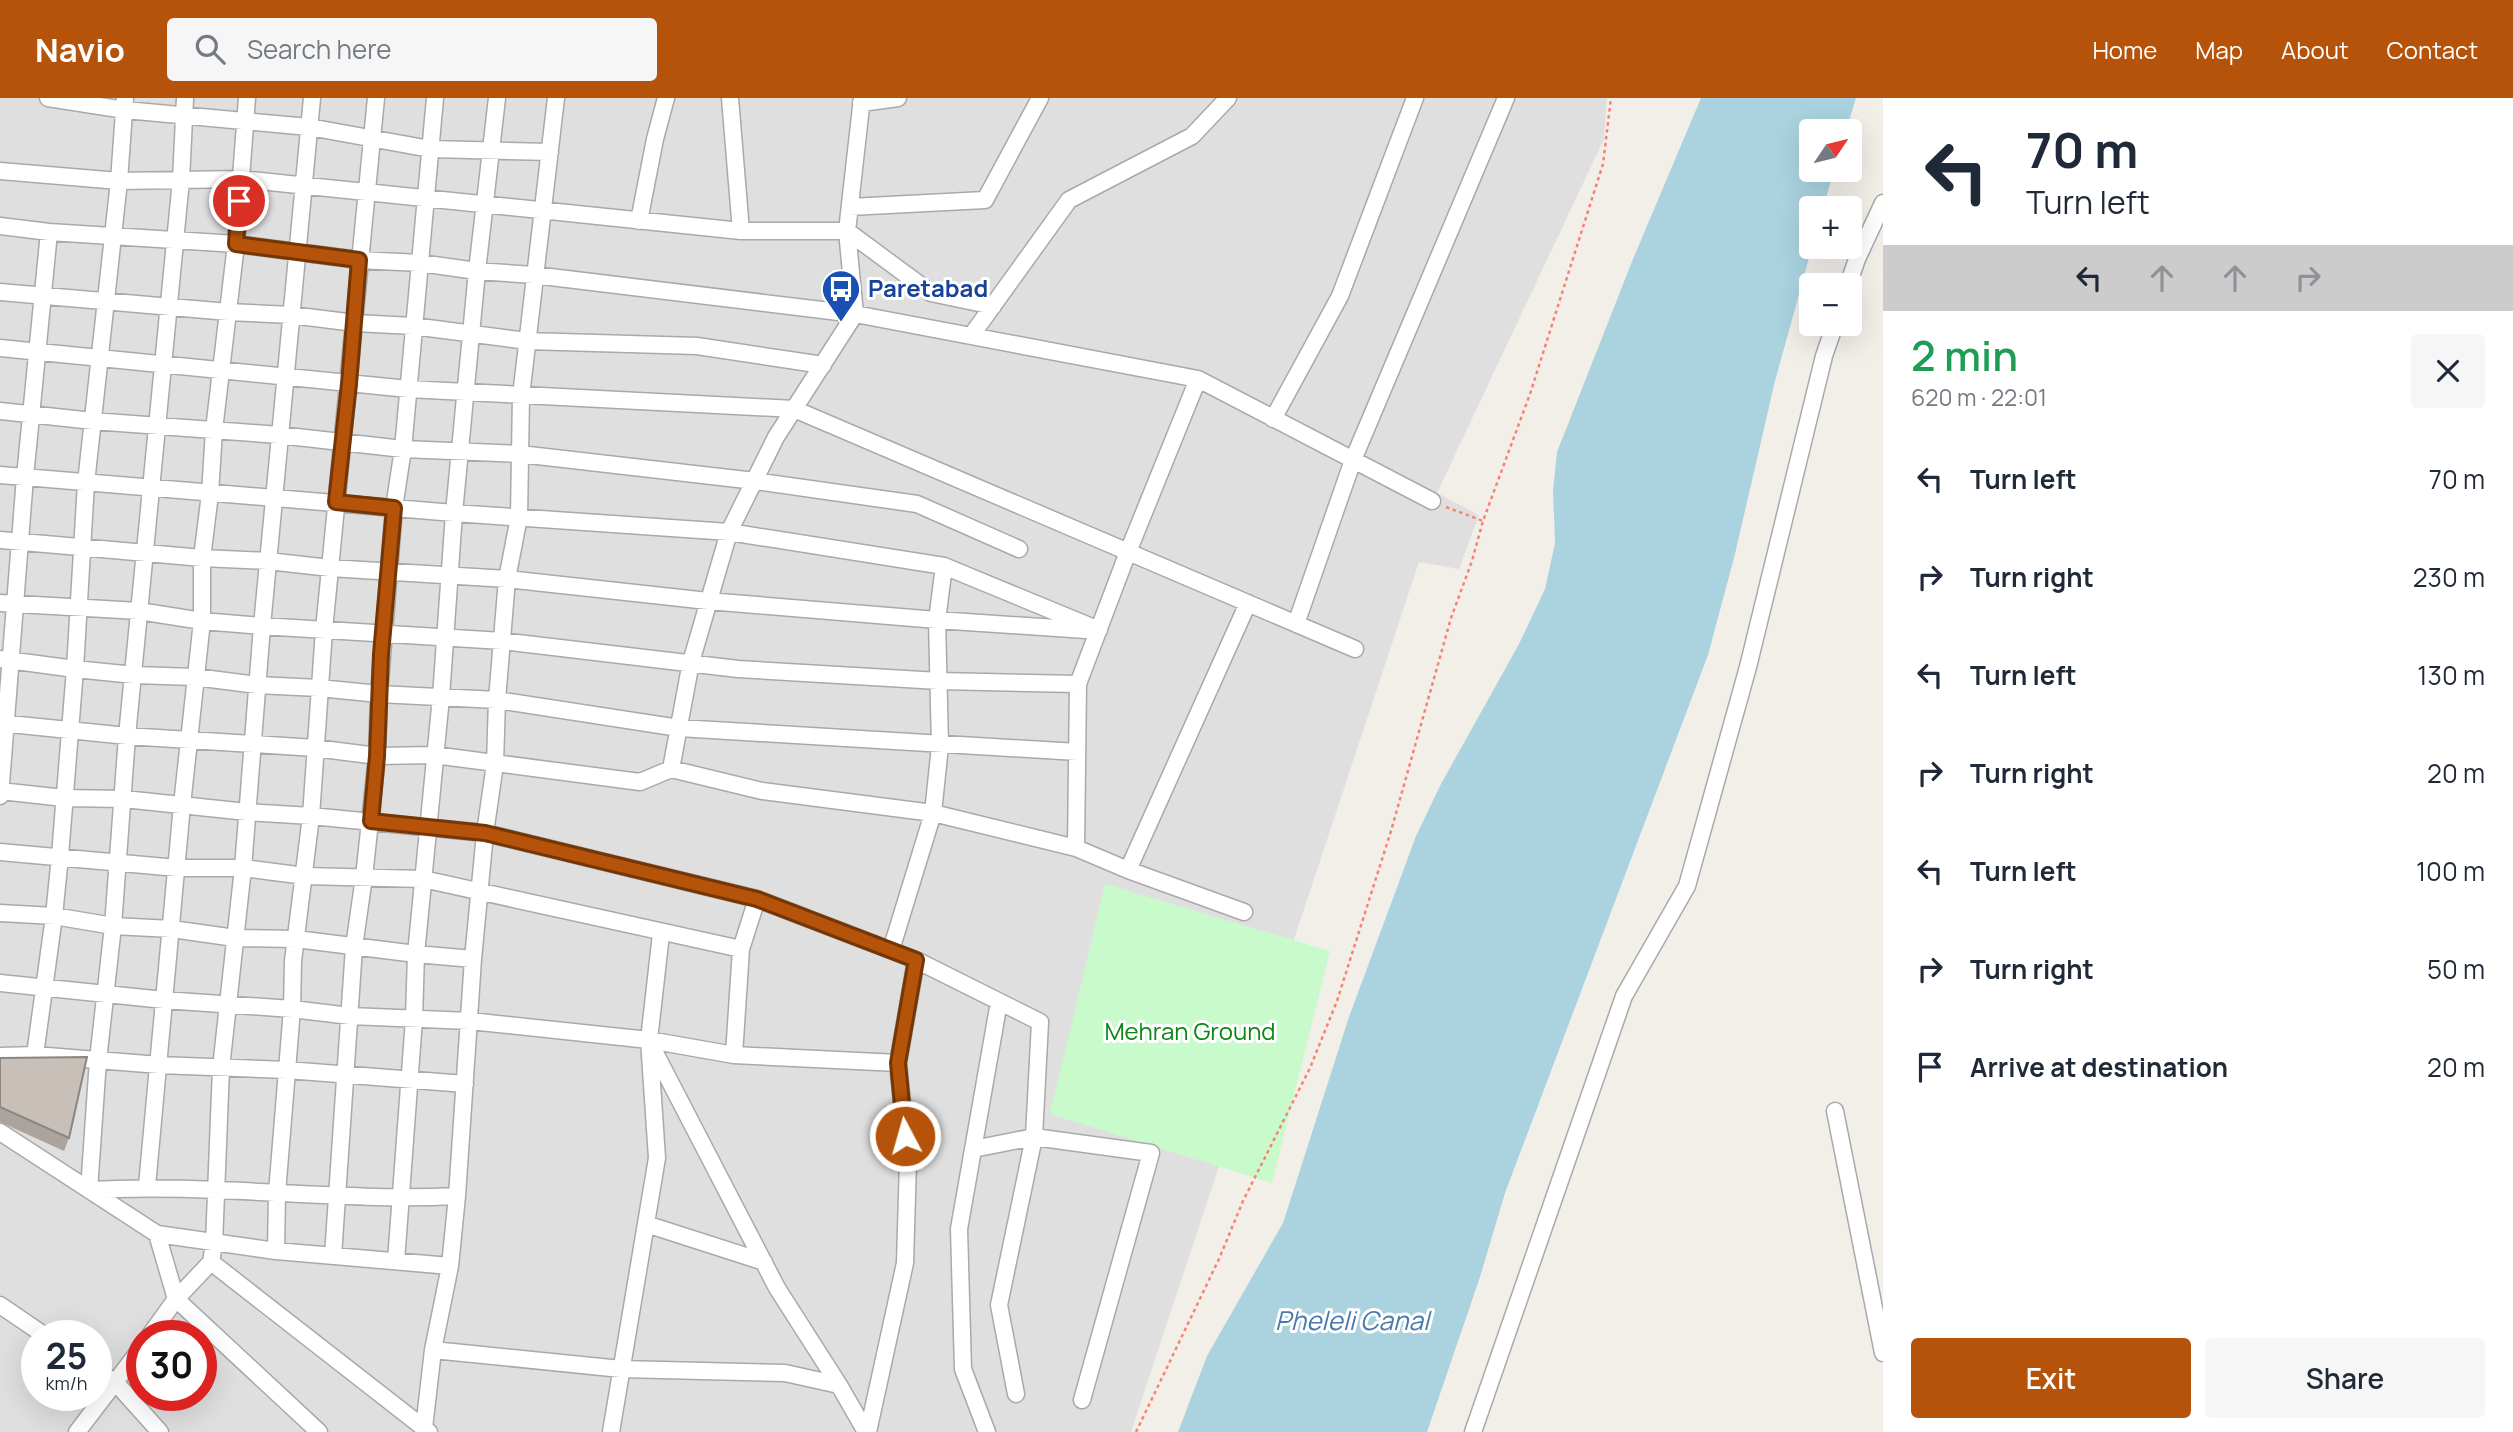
<!DOCTYPE html>
<html lang="en">
<head>
<meta charset="utf-8">
<style>
  :root { --surface:#fff; --page:#f6f6f7; --text:#1f2937; --muted:#747a83; --accent:#b45309 }
  body { margin:0; font-family:Manrope,sans-serif; background:var(--page); color:var(--text); height:100vh; display:flex; flex-direction:column; font-size:26px; white-space:nowrap }
  * { box-sizing:border-box; margin:0 }
  p { font-size:23px; color:var(--muted) }
  .icon { flex:none; width:38px; height:38px; fill:none; stroke:currentColor; stroke-width:2; stroke-linecap:round; stroke-linejoin:round }
  .map { position:relative; flex:1; overflow:hidden }
  .sheet { display:flex; flex-direction:column; background:var(--surface); width:630px }
  .sheet>* { flex:none }
  .top-card { background:#fff; color:var(--text); overflow:hidden }
  .needle { width:46px; rotate:55deg }
  .buttons { position:absolute; left:1799px; top:21px; display:grid; gap:14px }
  .buttons a { display:grid; place-items:center; width:63px; height:63px; border-radius:7px; background:var(--surface); box-shadow:0 7px 28px #0002; font-size:35px }
  .speed { position:absolute; left:21px; top:1222px; display:flex; gap:14px; font-size:35px; font-weight:700; text-align:center }
  .speed>* { display:grid; place-content:center; width:91px; height:91px; border-radius:50%; background:var(--surface); box-shadow:0 7px 28px #0002; line-height:1 }
  .speed small { font-size:18px; font-weight:400 }
  .speed .limit { border:10px solid #d22; background:#fff; color:#111 }
  .pin { position:absolute; display:grid; place-items:center; width:60px; height:60px; color:#fff; margin:-30px; border:4px solid #fff; border-radius:50%; box-shadow:0 2px 7px #0007 }
  .me { position:absolute; width:77px; margin:-38px; rotate:354deg; stroke-linejoin:round; filter:drop-shadow(0 0 5px #0008) }
  .turn { display:flex; align-items:center; gap:24px; height:147px; padding:0 28px; font-size:32px }
  .turn .icon { width:91px; height:91px; stroke-width:2.5 }
  .turn b { display:block; font-size:49px; line-height:60px }
  .lanes { display:flex; align-items:center; height:66px; padding:0 28px; background:#0003; justify-content:center; gap:35px; direction:ltr }
  .lanes .off { opacity:.35 }
  .round { display:grid; place-items:center; flex:none; width:74px; height:74px; border-radius:7px; background:var(--page) }
  .overview { display:flex; align-items:center; justify-content:space-between; height:119px; padding:0 28px }
  h1 { font-size:42px; font-weight:600; line-height:52px; color:#1e9e55 }
  .primary-button { display:flex; gap:14px; margin-top:auto; padding:14px 28px }
  .primary-button a { flex:1; height:80px; border-radius:7px; background:var(--accent); color:#fff; font-size:28px; font-weight:600; line-height:80px; text-align:center }
  .primary-button a+a { background:var(--page); color:var(--text) }
  ul { padding:0; list-style:none }
  li { display:flex; align-items:center; gap:21px; height:98px; padding:0 28px }
  li div { flex:1 }
  li b { display:block; font-size:26px }
  li em { font-style:normal }
  header { display:flex; align-items:center; gap:42px; box-sizing:border-box; height:98px; padding:0 35px; background:var(--accent); color:#fff }
  header strong { font-size:33px }
  nav { display:flex; gap:38px; margin-inline-start:auto; font-size:24px }
  .search { width:490px; height:63px; background:var(--page); display:flex; align-items:center; gap:18px; box-sizing:border-box; padding:0 24px; border-radius:7px; color:var(--muted); font-size:26px }
  main { display:flex; flex:1; min-height:0 }
  .map>svg:first-child { display:block }
  .residential { fill:#e0dfdf; fill-rule:evenodd }
  .park { fill:#c8facc }
  .water { fill:#aad3df }
  .lines { fill:none; stroke-linecap:round; stroke-linejoin:round }
  .minor-casing { stroke:#a9a9a9; stroke-width:19 }
  .path { stroke:#fa8072; stroke-width:2.5; stroke-dasharray:3.5 3.5; stroke-linecap:butt }
  .minor { stroke:#fff; stroke-width:16 }
  .wall { fill:#aba49e }
  .building { fill:#c7bfb8; stroke:#8b8681; stroke-width:2 }
  .route-casing { stroke:#753606; stroke-width:18 }
  .route { stroke:#b45309; stroke-width:12 }
  .labels { text-anchor:middle; stroke-width:6; stroke-linejoin:round; paint-order:stroke }
  .transit-label { font-size:24px; font-weight:bold; fill:#164399; stroke:#fff; text-anchor:start }
  .park-label { font-size:24px; fill:#0c8416; stroke:#fff }
  .water-label { font-size:26px; font-style:italic; fill:#4a7aab; stroke:#fff }
</style>
</head>
<body>
<header>
<strong>Navio</strong>
<div class="search"><svg class="icon" aria-label="search" viewBox="0 0 24 24"><circle cx="10" cy="10" r="6"/><path d="M15 15l6 6"/></svg>Search here</div>
<nav><a>Home</a><a>Map</a><a>About</a><a>Contact</a></nav>
</header>
<main>
<div class="map">
<svg width="1883" height="1334" viewBox="0 0 1883 1334">
  <rect width="100%" height="100%" fill="#f2efe9"/>
  <!-- residential -->
  <path class="residential" d="M 0,0 L 1607,0 L 1604,41 L 1437,395 L 1479,417 L 1459,471 L 1419,464 L 1131,1334 L 0,1334 ZM 37,1237 L 96,1237 L 96,1297 L 37,1297 ZM 142,1237 L 201,1237 L 201,1297 L 142,1297 Z"/>
  <!-- park -->
  <path class="park" d="M 1105,786 L 1330,853 L 1272,1085 L 1050,1016 Z"/>
  <!-- water -->
  <path class="water" d="M 1701,0 L 1856,0 L 1846,33 L 1811,33 L 1811,72 L 1834,72 L 1823,110 L 1811,110 L 1812,149 L 1775,283 L 1735,456 L 1708,557 L 1505,1095 L 1480,1179 L 1427,1334 L 1178,1334 L 1207,1258 L 1283,1125 L 1349,919 L 1416,738 L 1441,686 L 1519,546 L 1545,491 L 1555,445 L 1553,393 L 1557,354 L 1633,161 Z"/>
  <g class="lines">
    <!-- minor casing -->
    <g class="minor-casing">
      <path id="minor" d="M 48,0 L 125,12 L 309,29 L 430,51 L 550,54
        M 185,0 L 181,82 L 127,638 L 113,828 L 98,962 L 89,1092 C 212,1085 334,1104 457,1098
        M 730,0 L 741,133
        M 861,5 L 898,0
        M 0,73 L 119,83 L 241,81 L 741,133 L 847,133 L 931,195 L 993,208
        M 850,109 L 985,102 L 1040,0
        M 639,123 L 655,41 L 666,0
        M 0,128 L 49,134 L 236,146 L 359,162 L 420,165 L 477,173 L 534,177 L 855,216 L 1198,281 L 1128,454 L 1078,586 L 1076,750
        M 1848,187 L 1857,161 L 1883,105
        M 0,194 L 228,214 L 291,217 L 355,225 L 413,228 L 527,243 L 697,248 L 823,267
        M 971,238 L 1069,102 L 1192,38 L 1228,0
        M 0,250 L 408,291 L 794,311 L 1355,551
        M 1198,281 L 1432,403
        M 0,313 L 93,323 L 279,337 L 403,351 L 520,356 L 755,383 L 917,406 L 1019,451
        M 1273,321 L 1340,198 L 1415,0
        M 0,377 L 454,415 L 729,434 L 944,468 L 1099,532
        M 0,442 L 202,460 L 268,463 L 330,470 L 507,481 L 708,503 L 937,522 L 1086,532
        M 0,505 L 139,513 L 202,523 L 262,528 L 502,543 L 738,571 L 939,583 L 1078,586
        M 1296,526 L 1353,362 L 1506,0
        M 0,561 L 75,571 L 134,577 L 195,579 L 257,587 L 319,590 L 379,596 L 497,602 L 679,630 L 1077,654
        M 0,625 L 127,638 L 315,650 L 377,658 L 434,657 L 640,684 L 671,671 L 762,693 L 933,715 L 1076,750 L 1128,772 L 1244,814
        M 671,671 L 691,564 L 729,434 L 776,339 L 855,216 L 847,133 L 862,0
        M 0,693 L 64,700 L 124,701 L 247,714 L 311,718 L 485,735 L 757,801 L 916,862 L 1040,924 L 1034,1039 L 973,1051
        M 0,698 L 25,379 L 49,134
        M 0,754 L 177,770 L 243,770 L 305,778 L 423,781 L 741,851 L 757,801
        M 1128,772 L 1248,505
        M 0,815 L 54,818 L 113,828 L 172,831 L 235,840 L 296,841 L 416,856 L 473,861
        M 891,852 L 933,715 L 940,648 L 937,522 L 944,468
        M 0,885 L 164,902 L 292,911 L 350,918 L 470,923 L 649,942 L 734,957 L 898,965
        M 652,949 L 777,1190 L 839,1287
        M 35,957 L 54,818 L 60,758 L 75,571 L 86,385 L 119,83 L 125,0
        M 734,957 L 741,851
        M 0,958 L 35,957 L 159,967 L 287,972 L 465,986
        M 1835,1013 L 1883,1255
        M 0,1034 L 157,1136 L 276,1153 L 277,1095 L 292,911 L 293,863 L 311,718 L 324,532 L 376,0
        M 147,1088 L 182,707 L 202,523 L 202,460 L 210,396 L 214,332 L 236,146 L 247,0
        M 646,1126 L 764,1164
        M 157,1136 L 176,1201 L 319,1334
        M 276,1153 L 450,1168
        M 333,1158 L 354,849 L 364,779 L 377,658 L 379,596 L 394,410 L 403,351 L 435,0
        M 396,1163 L 414,921 L 416,856 L 441,599 L 454,415 L 477,173 L 497,0
        M 211,1164 L 429,1334
        M 0,1207 L 44,1237
        M 150,1237 L 176,1201 L 211,1164 L 214,1146 L 221,970 L 243,770 L 262,528 L 312,0
        M 433,1252 L 621,1271 L 785,1275 L 839,1287 L 866,1334
        M 96,1272 L 116,1285 L 160,1334
        M 1016,1296 L 999,1207 L 1034,1039 L 1151,1055 L 1082,1302
        M 424,1330 L 433,1252 L 450,1168 L 457,1098 L 473,861 L 485,735 L 495,666 L 497,602 L 507,481 L 519,419 L 521,298 L 556,0
        M 77,1334 L 142,1249
        M 611,1334 L 657,1060 L 649,942 L 661,836
        M 868,1334 L 905,1165 L 908,1063 L 898,965 L 916,862
        M 987,1334 L 963,1271 L 959,1131 L 999,904
        M 1473,1334 L 1624,898 L 1687,788 L 1748,569 L 1824,258 L 1835,226"/>
    </g>
    <!-- path -->
    <path class="path" d="M 1446,409 L 1483,423 L 1530,296 L 1603,66 L 1611,0
      M 1136,1334 L 1219,1161 L 1243,1103 L 1310,970 L 1337,903 L 1391,733 L 1451,520 L 1472,463 L 1483,423"/>
    <!-- minor -->
    <use href="#minor" class="minor"/>
  </g>
  <!-- wall -->
  <path class="wall" d="M 0,960 L 69,1040 L 64,1053 L 0,1024 Z"/>
  <!-- building -->
  <path class="building" d="M 87,959 L 69,1040 L 0,1009 L 0,960 Z"/>
  <g class="lines">
    <!-- route casing -->
    <g class="route-casing">
      <path id="route" d="M 239,103 L 236,146 L 359,162 L 349,286 L 336,404 L 394,410 L 381,556 L 377,658 L 371,723 L 485,735 L 757,801 L 916,862 L 898,965 L 905,1038"/>
    </g>
    <!-- route -->
    <use href="#route" class="route"/>
  </g>
  <!-- icons -->
  <defs>
    <g id="bus-pin" transform="scale(2.0125)"><path d="M0 17L-7.5 6A9.5 9.5 0 1 1 7.5 6Z" fill="#1a4fb4" stroke="#fff"/><path d="M-5-6H5V4H4V6H2V4H-2V6H-4V4H-5ZM-3.5-4V0h7V-4ZM-3.5 1.2v1.5H-2V1.2ZM2 1.2v1.5H3.5V1.2Z" fill="#fff"/></g>
  </defs>
  <g fill-rule="evenodd">
    <use href="#bus-pin" x="841" y="191"/>
  </g>
  <g class="labels">
    <!-- transit labels -->
    <g class="transit-label">
      <text x="868" y="199">Paretabad</text>
    </g>
    <!-- park labels -->
    <g class="park-label">
      <text x="1190" y="942">Mehran Ground</text>
    </g>
    <!-- water labels -->
    <g class="water-label">
      <text x="1352" y="1232">Pheleli Canal</text>
    </g>
  </g>
</svg>
<div class="buttons">
<a><svg class="needle" viewBox="-14 -14 28 28"><path d="M0-13l5 13h-10z" fill="#e53935"/><path d="M0 13l5-13h-10z" fill="#747a83"/></svg></a>
<a>+</a>
<a>−</a>
</div>
<div class="speed"><div>25<small>km/h</small></div><div class="limit">30</div></div>
<div class="pin" style="left:239px;top:103px;background:#d93025"><svg class="icon" aria-label="arrive" viewBox="0 0 24 24"><path d="M6 21V4h12l-3 4 3 4H6"/></svg></div>
<svg class="me" style="left:905px;top:1038px" viewBox="-20 -20 40 40"><circle r="17" fill="#b45309" stroke="#fff" stroke-width="3"/><path d="M0-11L8 9 0 5-8 9z" fill="#fff"/></svg>
</div>
<section class="sheet">
<div class="top-card">
<div class="turn"><svg class="icon" aria-label="left" viewBox="0 0 24 24"><path d="M17 20v-9H6M10 6l-5 5 5 5"/></svg><div><b>70 m</b>Turn left</div></div>
<div class="lanes"><svg class="icon" aria-label="left" viewBox="0 0 24 24"><path d="M17 20v-9H6M10 6l-5 5 5 5"/></svg><svg class="icon off" aria-label="ahead" viewBox="0 0 24 24"><path d="M12 20V5M6 11l6-6 6 6"/></svg><svg class="icon off" aria-label="ahead" viewBox="0 0 24 24"><path d="M12 20V5M6 11l6-6 6 6"/></svg><svg class="icon off" aria-label="right" viewBox="0 0 24 24"><path d="M7 20v-9h11M14 6l5 5-5 5"/></svg></div>
</div>
<div class="overview"><div><h1>2 min</h1><p>620 m · 22:01</p></div><a class="round"><svg class="icon" aria-label="close" viewBox="0 0 24 24"><path d="M6 6l12 12M18 6L6 18"/></svg></a></div>
<ul>
<li><svg class="icon" aria-label="left" viewBox="0 0 24 24"><path d="M17 20v-9H6M10 6l-5 5 5 5"/></svg><div><b>Turn left</b></div><em>70 m</em></li>
<li><svg class="icon" aria-label="right" viewBox="0 0 24 24"><path d="M7 20v-9h11M14 6l5 5-5 5"/></svg><div><b>Turn right</b></div><em>230 m</em></li>
<li><svg class="icon" aria-label="left" viewBox="0 0 24 24"><path d="M17 20v-9H6M10 6l-5 5 5 5"/></svg><div><b>Turn left</b></div><em>130 m</em></li>
<li><svg class="icon" aria-label="right" viewBox="0 0 24 24"><path d="M7 20v-9h11M14 6l5 5-5 5"/></svg><div><b>Turn right</b></div><em>20 m</em></li>
<li><svg class="icon" aria-label="left" viewBox="0 0 24 24"><path d="M17 20v-9H6M10 6l-5 5 5 5"/></svg><div><b>Turn left</b></div><em>100 m</em></li>
<li><svg class="icon" aria-label="right" viewBox="0 0 24 24"><path d="M7 20v-9h11M14 6l5 5-5 5"/></svg><div><b>Turn right</b></div><em>50 m</em></li>
<li><svg class="icon" aria-label="arrive" viewBox="0 0 24 24"><path d="M6 21V4h12l-3 4 3 4H6"/></svg><div><b>Arrive at destination</b></div><em>20 m</em></li>
</ul>
<div class="primary-button"><a>Exit</a><a>Share</a></div>
</section>
</main>
</body>
</html>
